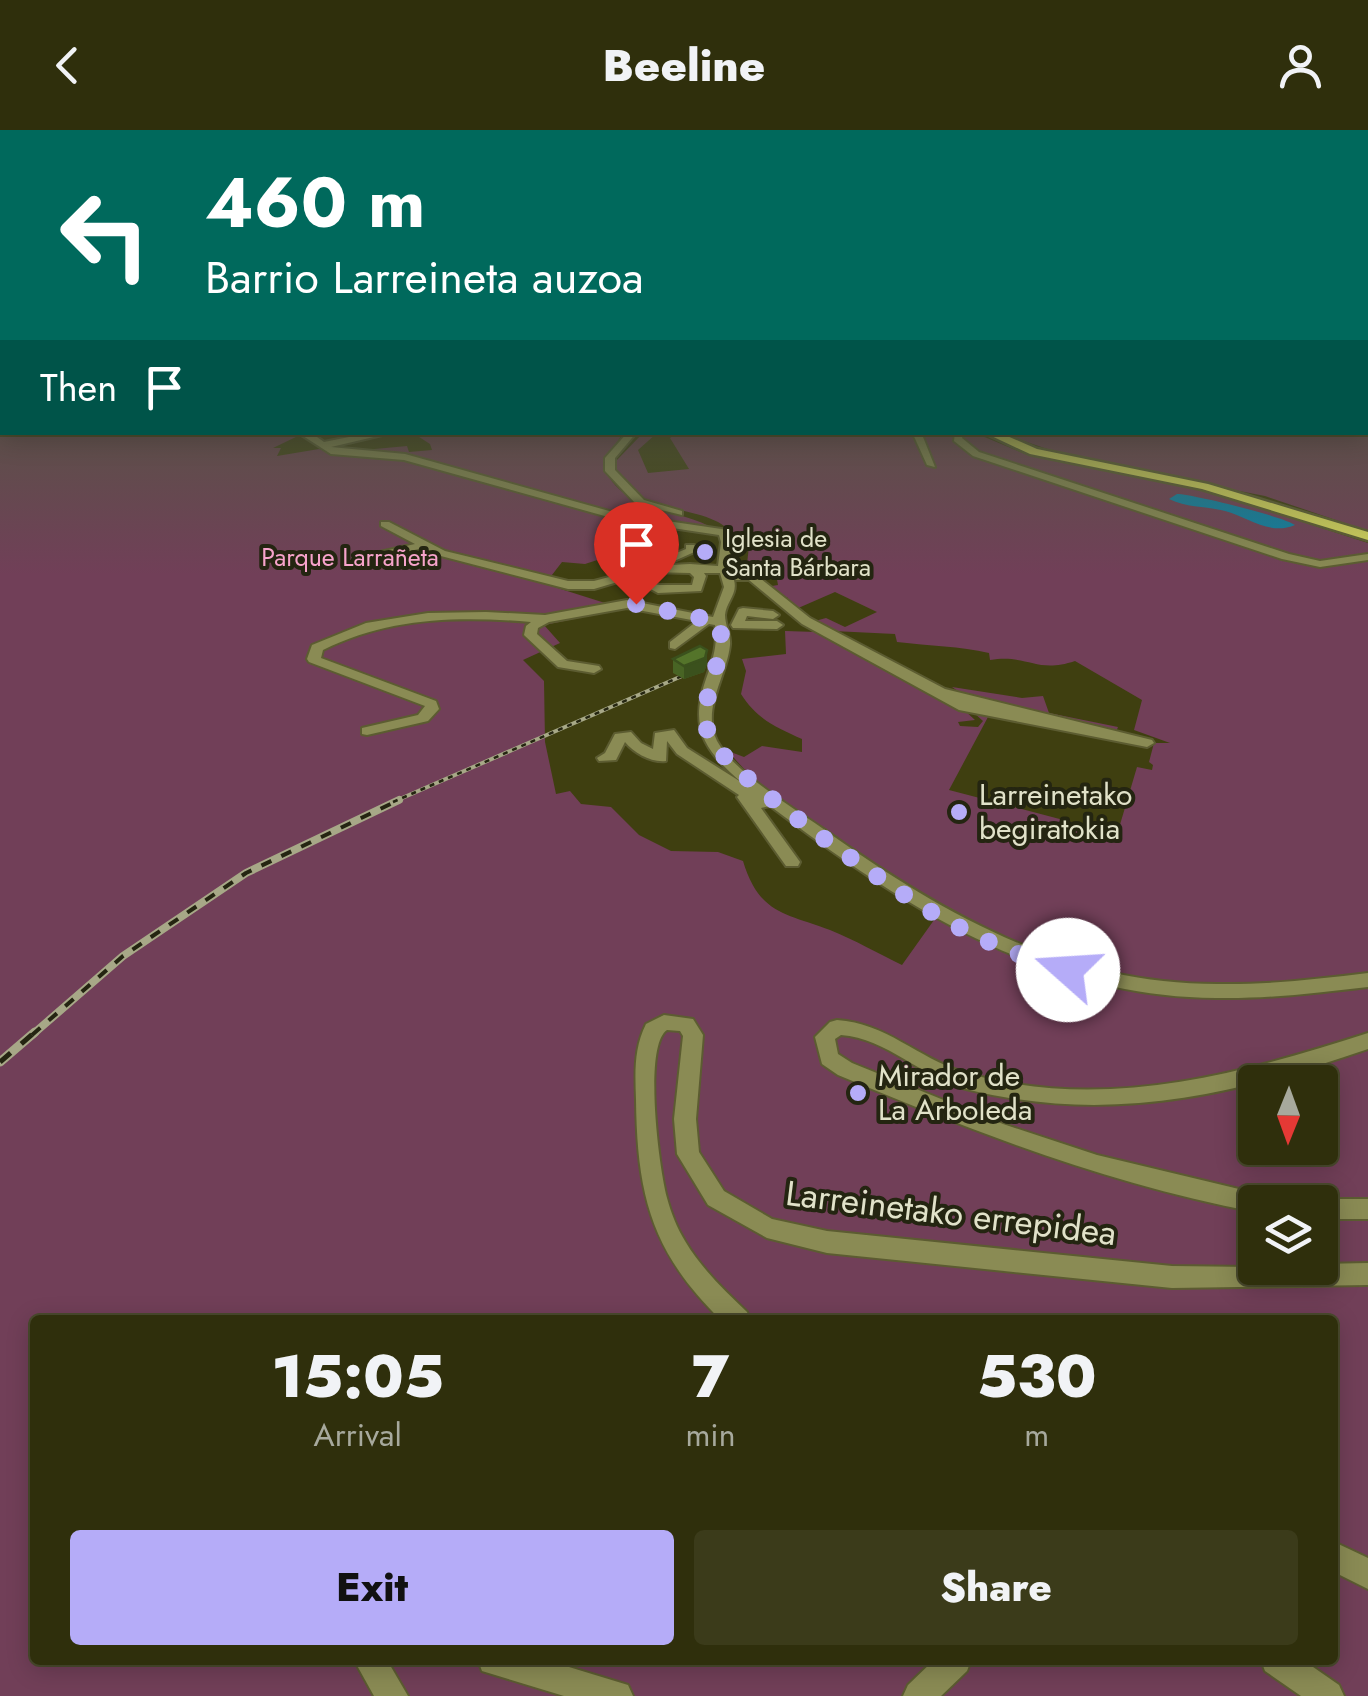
<!DOCTYPE html>
<html lang="en">
<head>
<meta charset="utf-8">
<style>
  :root { --surface:#2f2f0c; --page:#3b3b1a; --text:#f1f3f6; --muted:#a7a99d; --line:#4a4a2d; --accent:#b5acf8 }
  body { margin:0; font-family:Jost,sans-serif; background:var(--page); color:var(--text); height:100vh; display:flex; flex-direction:column; font-size:38px; white-space:nowrap }
  * { box-sizing:border-box; margin:0 }
  p { font-size:32px; color:var(--muted) }
  .icon { flex:none; width:55px; height:55px; fill:none; stroke:currentColor; stroke-width:2; stroke-linecap:round; stroke-linejoin:round }
  .map { position:relative; flex:1; overflow:hidden }
  .drawer { position:absolute; left:30px; top:1185px; width:1308px; height:350px; display:flex; flex-direction:column; background:var(--surface); border-radius:10px; box-shadow:0 5px 25px #0003,0 0 0 2px var(--line) }
  .drawer>* { flex:none }
  .banner { position:absolute; left:0px; top:0px; width:1370px; height:305px; box-shadow:0 5px 25px #0003,0 0 0 2px var(--line); background:#00695c; color:#fff; overflow:hidden }
  .needle { width:65px; rotate:181deg }
  .buttons { position:absolute; left:1238px; top:935px; display:grid; gap:20px }
  .buttons a { display:grid; place-items:center; width:100px; height:100px; border-radius:10px; background:var(--surface); box-shadow:0 5px 25px #0003,0 0 0 2px var(--line); font-size:50px }
  .pin { position:absolute; display:grid; place-items:center; width:85px; height:85px; color:#fff; margin:-102px -42px; border-radius:50% 50% 50% 0; rotate:-45deg; box-shadow:0 0 10px #0007 }
  .pin .icon { rotate:45deg }
  .me { position:absolute; width:110px; margin:-55px; rotate:289deg; stroke-linejoin:round; filter:drop-shadow(0 0 8px #0008) }
  .turn { display:flex; align-items:center; gap:35px; height:210px; padding:0 40px; font-size:45px }
  .turn .icon { width:130px; height:130px; stroke-width:2.5 }
  .turn b { display:block; font-size:70px; line-height:85px }
  .then { display:flex; align-items:center; height:95px; padding:0 40px; background:#0003; gap:20px; font-size:38px }
  .eta { display:flex; justify-content:space-evenly; align-items:center; height:170px; text-align:center }
  .eta b { font-size:60px; font-weight:800; line-height:70px }
  .primary-button { display:flex; gap:20px; margin-top:auto; padding:20px 40px }
  .primary-button a { flex:1; height:115px; border-radius:10px; background:var(--accent); color:#111; font-size:40px; font-weight:800; line-height:115px; text-align:center }
  .primary-button a+a { background:var(--page); color:var(--text) }
  header { display:flex; justify-content:space-between; align-items:center; height:130px; padding:0 40px; background:var(--surface); font-size:45px; font-weight:800 }
  .map>svg:first-child { display:block }
  .green { fill:#713f58; fill-rule:evenodd }
  .water { fill:#0c81a8 }
  .lines { fill:none; stroke-linecap:round; stroke-linejoin:round }
  .minor-casing { stroke:#5c5c31; stroke-width:4 }
  .major-casing { stroke:#5c5c31; stroke-width:5 }
  .minor { fill:#8a8b54; fill-rule:evenodd }
  .major { fill:#d7d85e; fill-rule:evenodd }
  .rail-far2-casing { stroke:#a7a887; stroke-width:4 }
  .rail-far1-casing { stroke:#a7a887; stroke-width:8 }
  .rail-casing { stroke:#a7a887; stroke-width:9 }
  .rail-far2 { stroke:#242511; stroke-width:2.5; stroke-dasharray:5; stroke-linecap:butt }
  .rail-far1 { stroke:#242511; stroke-width:4; stroke-dasharray:11; stroke-linecap:butt }
  .rail { stroke:#242511; stroke-width:5; stroke-dasharray:14; stroke-linecap:butt }
  .wall { fill:#486424 }
  .shaded-wall { fill:#3b511d }
  .building { fill:#54742a; stroke:#3b511d; stroke-width:2.5 }
  .route { stroke:#b5acf8; stroke-width:18; stroke-dasharray:0 32.4 }
  .poi-dot { fill:#b5acf8; stroke:#242511; stroke-width:4 }
  .labels { text-anchor:middle; stroke-width:8; stroke-linejoin:round; paint-order:stroke }
  .far-poi-label { font-size:25px; fill:#e1e2c9; stroke:#242511; text-anchor:start }
  .far-park-label { font-size:25px; fill:#f7a3cb; stroke:#242511 }
  .poi-label { font-size:30px; fill:#e1e2c9; stroke:#242511; text-anchor:start }
  .near-street-label { font-size:35px; fill:#e1e2c9; stroke:#242511 }
</style>
</head>
<body>
<header><svg class="icon" aria-label="back" viewBox="0 0 24 24"><path d="M15 5l-7 7 7 7"/></svg>Beeline<svg class="icon" aria-label="person" viewBox="0 0 24 24"><circle cx="12" cy="8" r="4"/><path d="M4 21q1-7 8-7t8 7"/></svg></header>
<div class="map">
<svg width="1368" height="1566" viewBox="0 0 1368 1566">
  <rect width="100%" height="100%" fill="#3f3f10"/>
  <!-- green -->
  <path class="green" d="M 0,226 L 2,302 L 300,305 L 273,318 L 281,318 L 277,326 L 319,319 L 332,323 L 407,316 L 409,322 L 432,320 L 430,314 L 413,303 L 623,303 L 603,334 C 620,383 676,377 715,399 L 650,391 L 649,396 L 678,413 L 660,419 L 631,412 L 623,418 L 625,421 L 585,434 L 562,432 L 545,454 L 624,479 L 544,495 L 560,513 L 523,530 L 544,551 L 545,612 L 556,664 L 570,661 L 581,674 L 611,677 L 639,705 L 671,721 L 718,722 L 743,731 C 759,784 785,783 830,800 C 855,810 879,824 902,835 L 939,783 C 869,734 783,687 728,621 L 744,627 L 762,616 L 802,622 L 802,609 C 775,597 757,589 741,564 L 746,541 L 742,529 L 786,524 L 785,501 L 817,502 L 962,578 L 975,590 L 958,592 L 960,596 L 978,597 L 983,591 L 973,582 L 985,583 L 988,587 L 949,660 L 1109,702 L 1119,698 L 1137,637 L 1152,640 L 1153,635 L 1149,632 L 1154,613 L 1170,613 L 1134,600 L 1142,570 L 1075,531 C 1036,544 1029,524 990,530 L 989,523 C 960,516 930,516 897,512 L 895,504 L 833,501 L 815,491 L 826,488 L 845,497 L 877,482 L 835,462 L 796,479 L 785,470 L 788,468 L 766,457 L 778,455 L 774,433 L 747,434 L 749,416 L 758,419 L 767,411 L 742,403 L 734,409 C 720,369 619,391 615,332 L 643,303 L 657,303 L 638,320 L 648,343 L 689,339 L 670,308 L 676,303 L 975,303 L 1025,324 L 1210,362 L 1368,413 L 1368,1566 L 0,1566 ZM 1255,952 L 1320,952 L 1320,1018 L 1255,1018 ZM 1255,1072 L 1320,1072 L 1320,1138 L 1255,1138 ZM 35,1190 L 1332,1190 L 1332,1530 L 35,1530 Z
    M 1368,227 L 1368,401 L 1265,366 L 1219,357 L 1368,404 L 1212,357 L 1030,319 L 1155,342 L 1056,322 L 1001,303 L 1368,302 Z
    M 952,557 L 1022,568 L 1043,566 L 1049,583 L 1118,597 L 1116,602 L 962,564 Z"/>
  <!-- water -->
  <path class="water" d="M 1177,364 C 1192,364 1285,387 1295,395 C 1270,406 1248,387 1225,381 C 1205,376 1188,378 1169,369 Z"/>
  <g class="lines">
    <!-- minor casing -->
    <g class="minor-casing">
      <path id="minor" d="M 0,283 L 2,283 L 2,289 L 0,289 Z
        M 203,302 L 310,302 L 324,312 L 374,302 L 395,302 L 331,317 L 405,324 L 620,384 L 728,400 L 733,412 L 731,443 L 756,445 L 810,488 L 945,559 L 1152,610 L 1154,613 L 1147,617 L 959,580 L 802,494 L 749,450 L 734,450 C 738,464 726,472 725,485 C 725,495 731,505 730,515 C 727,546 701,579 717,611 C 733,641 793,678 822,698 C 942,784 1064,854 1217,854 C 1268,855 1318,849 1368,843 L 1368,857 C 1317,863 1267,869 1216,868 C 1043,867 904,777 770,676 L 761,678 L 800,732 L 798,736 L 786,736 L 737,667 L 739,665 L 677,624 L 667,611 L 666,631 C 652,633 634,623 625,612 L 616,630 L 599,631 L 597,628 L 605,623 L 615,604 L 631,602 L 641,613 L 653,619 L 655,603 L 674,600 L 687,618 L 741,652 C 704,620 689,598 706,549 C 713,529 718,515 715,495 L 709,494 L 675,519 L 670,518 L 670,512 L 697,491 L 627,478 L 549,492 L 538,498 L 537,504 L 567,531 L 599,536 L 601,539 L 594,543 L 558,537 L 524,505 L 526,496 L 531,492 C 458,486 389,487 323,520 L 321,528 L 436,571 L 439,579 L 428,591 L 367,605 L 362,604 L 362,598 L 418,585 L 425,576 L 309,532 L 307,529 L 312,515 L 366,493 L 428,483 L 486,482 L 545,485 L 627,470 L 713,487 L 724,457 L 720,443 L 704,443 L 706,446 L 701,461 L 658,463 L 647,457 L 647,453 L 660,455 L 692,455 L 694,447 L 690,443 L 651,442 L 594,459 L 568,459 L 437,425 L 423,418 L 375,429 L 369,426 L 371,424 L 415,414 L 381,396 L 381,392 L 389,392 L 445,421 L 568,451 L 594,451 L 651,436 L 690,434 L 718,436 L 721,412 L 719,405 L 619,390 L 404,330 L 331,324 L 300,304 Z
        M 628,302 L 637,302 L 615,328 L 615,340 L 644,370 L 682,381 L 682,385 L 636,374 L 605,341 L 605,328 Z
        M 912,302 L 921,302 L 935,337 L 927,335 Z
        M 955,302 L 964,302 L 962,308 L 979,322 L 1289,424 L 1320,431 L 1368,424 L 1368,430 L 1320,437 L 1282,429 L 973,326 L 954,311 Z
        M 686,415 L 694,415 L 701,419 L 672,432 L 664,432 L 664,428 L 686,419 Z
        M 743,478 L 773,481 L 779,485 L 773,489 L 747,486 L 745,491 L 777,491 L 783,495 L 777,499 L 733,498 L 731,495 L 739,479 Z
        M 664,885 L 693,889 L 703,905 L 696,989 L 699,1022 L 724,1061 L 772,1089 L 827,1101 L 1172,1136 L 1320,1138 L 1320,1134 L 1368,1133 L 1368,1155 L 1172,1158 L 827,1123 L 767,1108 L 708,1075 L 677,1024 L 674,989 L 683,906 L 680,901 L 667,900 C 643,916 659,1039 667,1068 C 671,1083 677,1098 685,1111 C 701,1138 724,1160 747,1182 L 750,1190 L 721,1190 C 651,1122 637,1064 636,969 C 635,942 634,918 646,894 Z
        M 837,890 C 886,893 918,928 963,942 C 1100,983 1237,945 1368,903 L 1368,919 C 1234,965 1109,995 966,959 C 922,948 887,908 841,905 L 835,909 L 838,924 L 852,933 L 1003,994 L 1097,1025 L 1264,1065 L 1267,1072 L 1255,1072 L 1255,1082 C 1109,1054 974,1002 838,945 L 822,934 L 815,907 L 830,892 Z
        M 1320,1069 L 1368,1069 L 1368,1089 L 1320,1089 L 1320,1072 L 1312,1072 Z
        M 1332,1411 L 1368,1428 L 1368,1459 L 1332,1441 Z
        M 354,1530 L 387,1530 L 408,1566 L 374,1566 Z
        M 478,1530 L 546,1530 L 628,1555 L 633,1566 L 564,1566 L 482,1541 Z
        M 934,1530 L 971,1530 L 967,1541 L 941,1566 L 903,1566 L 908,1555 Z
        M 1261,1530 L 1303,1530 L 1339,1555 L 1344,1566 L 1301,1566 L 1265,1541 Z"/>
    </g>
    <!-- major casing -->
    <g class="major-casing">
      <path id="major" d="M 983,302 L 998,302 L 1037,319 L 1208,354 L 1368,402 L 1368,410 L 1202,359 L 1030,324 Z"/>
    </g>
    <!-- minor -->
    <use href="#minor" class="minor"/>
    <!-- major -->
    <use href="#major" class="major"/>
    <!-- rail-far2 casing -->
    <g class="rail-far2-casing">
      <path id="rail-far2" d="M 393,672 L 682,546"/>
    </g>
    <!-- rail-far1 casing -->
    <g class="rail-far1-casing">
      <path id="rail-far1" d="M 32,905 L 123,826 L 246,743 L 399,670"/>
    </g>
    <!-- rail casing -->
    <g class="rail-casing">
      <path id="rail" d="M 0,932 L 35,902"/>
    </g>
    <!-- rail-far2 -->
    <use href="#rail-far2" class="rail-far2"/>
    <!-- rail-far1 -->
    <use href="#rail-far1" class="rail-far1"/>
    <!-- rail -->
    <use href="#rail" class="rail"/>
  </g>
  <!-- wall -->
  <path class="wall" d="M 707,520 L 707,534 L 704,542 L 684,549 L 673,543 L 673,529 Z"/>
  <!-- shaded-wall -->
  <path class="shaded-wall" d="M 707,520 L 707,534 L 704,542 L 684,549 L 684,536 Z"/>
  <!-- building -->
  <path class="building" d="M 700,516 L 707,520 L 705,528 L 684,536 L 673,529 Z"/>
  <!-- sky -->
  <linearGradient id="sky" x2="0" y2="1"><stop stop-color="#232309"/><stop offset="0.51" stop-color="#525842"/><stop offset="1" stop-color="#525842" stop-opacity="0"/></linearGradient>
  <rect width="1368" height="445" fill="url(#sky)"/>
  <g class="lines">
    <!-- route -->
    <path class="route" d="M 636,474 L 719,492 C 729,529 697,564 708,603 C 717,639 901,765 940,787 C 981,810 1023,828 1068,840"/>
  </g>
  <!-- markers -->
  <g class="poi-dot">
    <circle cx="705" cy="422" r="10"/>
    <circle cx="959" cy="682" r="10"/>
    <circle cx="858" cy="963" r="10"/>
  </g>
  <g class="labels">
    <!-- far-poi labels -->
    <g class="far-poi-label">
      <text x="725" y="417">Iglesia de<tspan x="725" dy="29">Santa Bárbara</tspan></text>
    </g>
    <!-- far-park labels -->
    <g class="far-park-label">
      <text x="350" y="436">Parque Larrañeta</text>
    </g>
    <!-- poi labels -->
    <g class="poi-label">
      <text x="979" y="675">Larreinetako<tspan x="979" dy="34">begiratokia</tspan></text>
      <text x="878" y="956">Mirador de<tspan x="878" dy="34">La Arboleda</tspan></text>
    </g>
    <!-- near-street labels -->
    <g class="near-street-label">
      <text transform="translate(951 1083) rotate(7)" y="12">Larreinetako errepidea</text>
    </g>
  </g>
</svg>
<div class="buttons">
<a><svg class="needle" viewBox="-14 -14 28 28"><path d="M0-13l5 13h-10z" fill="#e53935"/><path d="M0 13l5-13h-10z" fill="#a7a99d"/></svg></a>
<a><svg class="icon" aria-label="layers" viewBox="0 0 24 24"><path d="M12 4l9 5-9 5-9-5zM3 14l9 5 9-5"/></svg></a>
</div>
<div class="pin" style="left:636px;top:474px;background:#d93025"><svg class="icon" aria-label="arrive" viewBox="0 0 24 24"><path d="M6 21V4h12l-3 4 3 4H6"/></svg></div>
<svg class="me" style="left:1068px;top:840px" viewBox="-20 -20 40 40"><circle r="19" fill="#fff"/><path d="M0-13L10 11 0 6-10 11z" fill="#b5acf8"/></svg>
<div class="banner">
<div class="turn"><svg class="icon" aria-label="left" viewBox="0 0 24 24"><path d="M17 20v-9H6M10 6l-5 5 5 5"/></svg><div><b>460 m</b>Barrio Larreineta auzoa</div></div>
<div class="then">Then<svg class="icon" aria-label="arrive" viewBox="0 0 24 24"><path d="M6 21V4h12l-3 4 3 4H6"/></svg></div>
</div>
<section class="drawer">
<div class="eta">
<div><b>15:05</b><p>Arrival</p></div>
<div><b>7</b><p>min</p></div>
<div><b>530</b><p>m</p></div>
</div>
<div class="primary-button"><a>Exit</a><a>Share</a></div>
</section>
</div>
</body>
</html>
